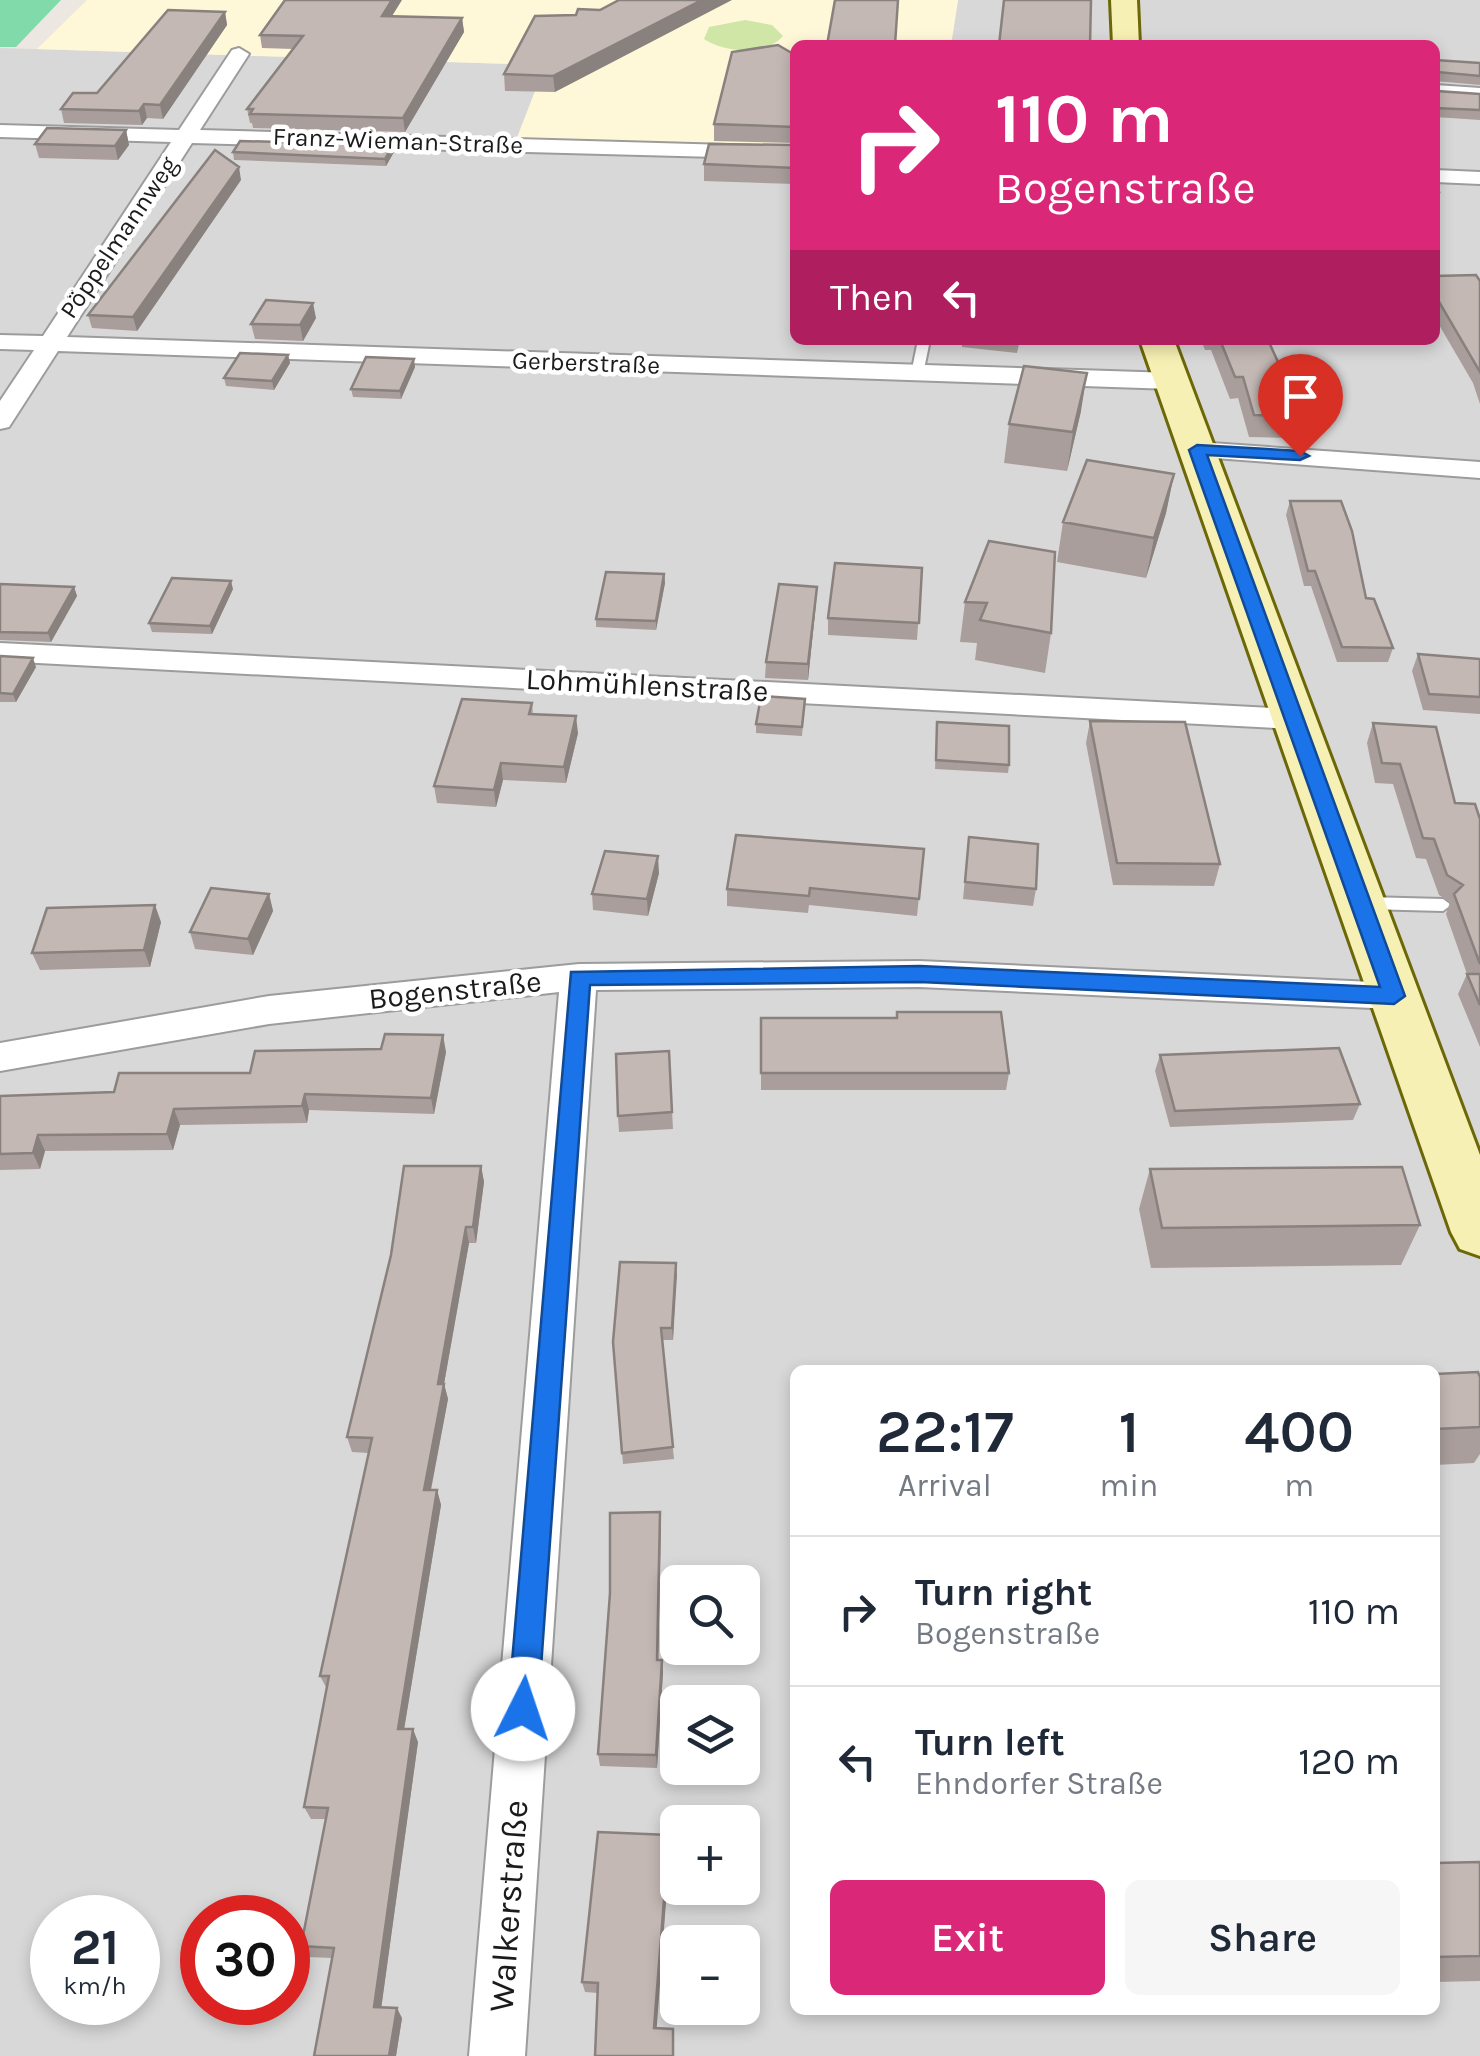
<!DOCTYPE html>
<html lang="en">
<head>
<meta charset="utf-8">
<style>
  :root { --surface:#fff; --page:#f6f6f7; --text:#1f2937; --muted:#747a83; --line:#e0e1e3; --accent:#db2777 }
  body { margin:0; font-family:Karla,sans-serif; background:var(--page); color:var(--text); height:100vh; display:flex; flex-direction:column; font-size:38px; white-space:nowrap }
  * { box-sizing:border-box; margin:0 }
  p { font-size:32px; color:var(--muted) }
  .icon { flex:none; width:55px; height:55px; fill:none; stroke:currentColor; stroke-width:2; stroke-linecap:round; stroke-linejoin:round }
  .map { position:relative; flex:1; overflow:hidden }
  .side { position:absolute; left:790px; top:1365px; width:650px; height:650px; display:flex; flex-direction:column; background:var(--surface); border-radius:15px; box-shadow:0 5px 15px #0003 }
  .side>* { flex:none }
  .guide { position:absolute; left:790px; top:40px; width:650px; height:305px; border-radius:15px; box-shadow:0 5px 15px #0003; background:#db2777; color:#fff; overflow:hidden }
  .fabs { position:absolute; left:660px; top:1565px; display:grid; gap:20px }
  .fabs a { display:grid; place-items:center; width:100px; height:100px; border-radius:15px; background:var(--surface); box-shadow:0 5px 15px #0003; font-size:50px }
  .speed { position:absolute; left:30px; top:1895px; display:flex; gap:20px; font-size:50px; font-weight:700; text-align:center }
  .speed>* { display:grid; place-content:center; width:130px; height:130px; border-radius:50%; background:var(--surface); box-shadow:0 5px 15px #0003; line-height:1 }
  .speed small { font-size:25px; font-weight:400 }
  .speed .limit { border:15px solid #d22; background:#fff; color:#111 }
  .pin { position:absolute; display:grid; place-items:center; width:85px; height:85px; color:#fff; margin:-102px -42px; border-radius:50% 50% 50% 0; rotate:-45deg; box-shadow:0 0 10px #0007 }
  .pin .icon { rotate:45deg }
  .me { position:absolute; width:110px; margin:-55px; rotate:4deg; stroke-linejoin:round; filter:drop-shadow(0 0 8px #0008) }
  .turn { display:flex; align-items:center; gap:35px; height:210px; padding:0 40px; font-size:45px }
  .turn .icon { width:130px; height:130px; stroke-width:2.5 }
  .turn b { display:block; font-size:70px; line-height:85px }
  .then { display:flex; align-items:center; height:95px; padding:0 40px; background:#0003; gap:20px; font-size:38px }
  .eta { display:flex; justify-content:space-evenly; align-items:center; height:170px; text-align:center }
  .eta b { font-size:60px; font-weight:600; line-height:70px }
  .primary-button { display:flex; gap:20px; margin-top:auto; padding:20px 40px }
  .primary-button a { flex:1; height:115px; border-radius:15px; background:var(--accent); color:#fff; font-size:40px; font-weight:600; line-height:115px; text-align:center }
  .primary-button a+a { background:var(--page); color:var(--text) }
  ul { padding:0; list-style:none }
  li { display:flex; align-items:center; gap:30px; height:150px; padding:0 40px; border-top:2px solid var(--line) }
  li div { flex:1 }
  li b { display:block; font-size:38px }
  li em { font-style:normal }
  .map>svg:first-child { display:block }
  .residential { fill:#d9d8d8; fill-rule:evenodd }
  .education { fill:#fef8d8 }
  .grass { fill:#cfe6a7 }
  .pitch { fill:#80daaa }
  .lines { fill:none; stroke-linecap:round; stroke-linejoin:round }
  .lane-casing { stroke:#9c9c9c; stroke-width:4 }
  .street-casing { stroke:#9c9c9c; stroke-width:4 }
  .secondary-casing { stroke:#6c6708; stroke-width:6 }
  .lane { fill:#fff; fill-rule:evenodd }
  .street { fill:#fff; fill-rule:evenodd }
  .secondary { fill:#f6f0b4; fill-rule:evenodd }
  .wall { fill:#a99e9b }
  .shaded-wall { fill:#89817e }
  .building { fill:#c4b8b4; stroke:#89817e; stroke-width:2.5 }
  .route { fill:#1a73e8; stroke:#114b97; stroke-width:2.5 }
  .labels { text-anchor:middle; stroke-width:9; stroke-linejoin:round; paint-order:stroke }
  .far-street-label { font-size:25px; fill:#1b1b1b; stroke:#fff }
  .street-label { font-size:30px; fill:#1b1b1b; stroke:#fff }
  .near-street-label { font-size:35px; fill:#1b1b1b; stroke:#fff }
</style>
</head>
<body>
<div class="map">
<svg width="1480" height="2056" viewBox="0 0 1480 2056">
  <rect width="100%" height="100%" fill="#ece7e1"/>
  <!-- residential -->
  <path class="residential" d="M 958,0 L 1480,0 L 1480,2056 L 0,2056 L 0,48 L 546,65 L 517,137 L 795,147 L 795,340 L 1435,340 L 1435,45 L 951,45 ZM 795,1370 L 1435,1370 L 1435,2010 L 795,2010 ZM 678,1582 L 742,1582 L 742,1648 L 678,1648 ZM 678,1702 L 742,1702 L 742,1768 L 678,1768 ZM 678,1822 L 742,1822 L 742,1888 L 678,1888 ZM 52,1918 L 138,1918 L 138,2002 L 52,2002 ZM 202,1918 L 288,1918 L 288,2002 L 202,2002 ZM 678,1942 L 742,1942 L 742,2008 L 678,2008 Z"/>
  <!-- education -->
  <path class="education" d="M 87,0 L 958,0 L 951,45 L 795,45 L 795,147 L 517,138 L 545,65 L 37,49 Z"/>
  <!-- grass -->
  <path class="grass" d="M 745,20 L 772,25 L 783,36 C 766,56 725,53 704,39 L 709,27 Z"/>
  <!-- pitch -->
  <path class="pitch" d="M 0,0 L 61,0 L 16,47 L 0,47 Z"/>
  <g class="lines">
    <!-- lane casing -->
    <g class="lane-casing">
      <path id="lane" d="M 918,340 L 930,340 L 923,374 L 917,378 L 911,374 Z
        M 1366,897 L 1443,899 L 1451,905 L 1443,911 L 1366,909 L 1358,903 Z"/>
    </g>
    <!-- street casing -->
    <g class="street-casing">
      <path id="street" d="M 239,48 L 249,54 L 200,130 L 795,147 L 795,159 L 192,143 L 67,337 L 1172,373 L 1185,381 L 1172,389 L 58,351 L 9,427 L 0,429 L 0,401 L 34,350 L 0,349 L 0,335 L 43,336 L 171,142 L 0,137 L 0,125 L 179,130 L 232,50 Z
        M 1435,85 L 1480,88 L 1480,100 L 1435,97 Z
        M 1435,170 L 1480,172 L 1480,184 L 1435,182 Z
        M 1197,442 L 1480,462 L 1480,478 L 1188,456 L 1184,450 L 1188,444 Z
        M 0,643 L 1294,709 L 1305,712 L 1310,719 L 1305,726 L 1294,729 L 0,661 Z
        M 919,961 L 1394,983 L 1407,986 L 1412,996 L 1407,1006 L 1394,1009 L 919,987 L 596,990 L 525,2056 L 469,2056 L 559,992 L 269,1024 L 0,1071 L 0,1043 L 269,996 L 579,964 Z"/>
    </g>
    <!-- secondary casing -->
    <g class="secondary-casing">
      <path id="secondary" d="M 1111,0 L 1137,0 L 1139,45 L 1113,45 Z
        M 1140,340 L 1174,340 L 1480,1155 L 1480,1256 L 1460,1249 L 1451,1232 Z"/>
    </g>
    <!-- lane -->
    <use href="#lane" class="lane"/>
    <!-- street -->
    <use href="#street" class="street"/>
    <!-- secondary -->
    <use href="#secondary" class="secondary"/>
  </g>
  <!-- wall -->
  <path class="wall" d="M 225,12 L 227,25 L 163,119 L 147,118 L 142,125 L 64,123 L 61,109 L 97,93 Z
    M 576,15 L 555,92 L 505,91 L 504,74 Z
    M 392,16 L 462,18 L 464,32 L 405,132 L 253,128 L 252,123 L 250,123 L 247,109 L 293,49 L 262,48 L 260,35 Z
    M 795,55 L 795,143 L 714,141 L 714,124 Z
    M 1435,60 L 1480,63 L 1480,85 L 1435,81 Z
    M 1435,89 L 1437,91 L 1480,94 L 1480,120 L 1435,117 Z
    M 126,130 L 129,145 L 118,160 L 39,158 L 35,144 Z
    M 795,145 L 795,184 L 704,181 L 704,164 Z
    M 233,152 L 394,152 L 386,166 L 234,160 Z
    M 241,180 L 137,331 L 92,328 L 88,315 Z
    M 1435,276 L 1480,281 L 1480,404 L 1473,383 L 1435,318 Z
    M 316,318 L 303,341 L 255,339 L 251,324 Z
    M 962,340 L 1020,340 L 1017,353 L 962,347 Z
    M 1201,340 L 1268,340 L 1294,416 L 1289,438 L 1249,437 L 1238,398 L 1230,399 L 1211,350 L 1205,350 Z
    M 288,355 L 290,363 L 274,390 L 226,386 L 224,378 Z
    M 415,367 L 401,399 L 353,397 L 351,389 Z
    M 1081,411 L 1067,471 L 1004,463 L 1009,424 Z
    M 1174,474 L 1166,513 L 1146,578 L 1057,562 L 1063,522 Z
    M 1290,501 L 1366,598 L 1393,648 L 1388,662 L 1337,662 L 1311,586 L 1304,586 L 1286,515 Z
    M 989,541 L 1051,633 L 1045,673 L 975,660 L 977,643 L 960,642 L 965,602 Z
    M 922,568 L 917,640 L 828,635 L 828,618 Z
    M 664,574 L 665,583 L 656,630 L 596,627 L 596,619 Z
    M 0,584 L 74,587 L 77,596 L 51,642 L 0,640 Z
    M 233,589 L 212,634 L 152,632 L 149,623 Z
    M 816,603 L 808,680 L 765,678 L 766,662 Z
    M 1418,654 L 1480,659 L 1480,714 L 1423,710 L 1412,671 Z
    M 0,656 L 36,667 L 16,702 L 0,702 Z
    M 805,699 L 802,736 L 756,733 L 756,724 Z
    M 532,703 L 533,714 L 578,733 L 566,783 L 503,780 L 496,807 L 437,803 L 434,786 Z
    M 1090,721 L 1220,864 L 1214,886 L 1113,885 L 1086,743 Z
    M 937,722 L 1009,765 L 1008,773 L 935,769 Z
    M 1373,723 L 1455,803 L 1480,819 L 1480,1047 L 1458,994 L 1467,974 L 1446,914 L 1450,902 L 1439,895 L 1426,859 L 1416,858 L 1393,784 L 1375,783 L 1367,743 Z
    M 969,837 L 1036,889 L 1033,906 L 963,899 Z
    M 924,849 L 917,916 L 809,905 L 808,913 L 727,906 L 727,889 Z
    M 659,873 L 648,916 L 593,910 L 592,894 Z
    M 269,894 L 273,911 L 253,955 L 195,949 L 190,932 Z
    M 161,922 L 150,967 L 40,970 L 32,953 Z
    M 897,1012 L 1009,1073 L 1006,1090 L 761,1090 L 761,1018 L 896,1018 Z
    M 669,1051 L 673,1129 L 619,1132 L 618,1116 Z
    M 446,1052 L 434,1114 L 309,1110 L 307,1123 L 180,1125 L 173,1150 L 45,1151 L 40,1169 L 0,1170 L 0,1096 L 114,1092 L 250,1073 Z
    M 1160,1055 L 1360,1104 L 1353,1120 L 1170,1127 L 1155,1071 Z
    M 481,1166 L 484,1182 L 476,1243 L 469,1243 L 444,1384 L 448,1399 L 431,1490 L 437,1490 L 441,1505 L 404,1729 L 418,1742 L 381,2008 L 402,2018 L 396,2056 L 332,1958 L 308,1957 L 301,1946 L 326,1819 L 311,1819 L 304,1807 L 327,1689 L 320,1676 L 368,1453 L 352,1452 L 347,1437 Z
    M 1150,1169 L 1420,1225 L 1401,1265 L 1151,1268 L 1139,1209 Z
    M 676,1263 L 673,1340 L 662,1340 L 674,1459 L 623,1464 L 613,1342 Z
    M 1435,1374 L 1480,1377 L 1480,1454 L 1474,1463 L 1435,1465 Z
    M 660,1512 L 658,1660 L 662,1660 L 663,1673 L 657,1768 L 600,1766 L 598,1754 Z
    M 670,1847 L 656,2028 L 673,2029 L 674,2056 L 595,2056 L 598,1993 L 585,1992 L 582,1982 Z
    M 1480,1862 L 1480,1981 L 1435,1982 L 1435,1863 Z"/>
  <!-- shaded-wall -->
  <path class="shaded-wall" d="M 392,0 L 402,0 L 384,29 L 382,16 Z
    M 702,0 L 732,0 L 555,92 L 553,76 Z
    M 225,12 L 227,25 L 163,119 L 160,105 Z
    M 462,18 L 464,32 L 405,132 L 403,118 Z
    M 144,104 L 147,118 L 142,125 L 139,111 Z
    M 126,130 L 129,145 L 118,160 L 115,146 Z
    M 393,145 L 394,152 L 386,166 L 385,159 Z
    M 239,167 L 241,180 L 137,331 L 133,317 Z
    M 313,303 L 316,318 L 303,341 L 300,325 Z
    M 288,355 L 290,363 L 274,390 L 272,381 Z
    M 414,359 L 415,367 L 401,399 L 400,391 Z
    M 1087,373 L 1081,411 L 1067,471 L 1073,432 Z
    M 1174,474 L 1166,513 L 1146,578 L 1154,538 Z
    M 664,574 L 665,583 L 656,630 L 656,621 Z
    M 231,581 L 233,589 L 212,634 L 210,626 Z
    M 74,587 L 77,596 L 51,642 L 48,633 Z
    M 817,587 L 816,603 L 808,680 L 808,664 Z
    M 33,658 L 36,667 L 16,702 L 13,694 Z
    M 576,716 L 578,733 L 566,783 L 564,767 Z
    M 501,763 L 503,780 L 496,807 L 494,790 Z
    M 658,856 L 659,873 L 648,916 L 647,899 Z
    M 269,894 L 273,911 L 253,955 L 248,939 Z
    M 155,905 L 161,922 L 150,967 L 144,950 Z
    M 443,1035 L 446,1052 L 434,1114 L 431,1098 Z
    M 305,1094 L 309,1110 L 307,1123 L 302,1106 Z
    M 174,1109 L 180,1125 L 173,1150 L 167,1134 Z
    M 38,1135 L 45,1151 L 40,1169 L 33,1153 Z
    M 481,1166 L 484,1182 L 476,1243 L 473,1227 Z
    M 466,1227 L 469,1243 L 444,1384 L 448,1399 L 428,1504 L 424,1490 L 438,1384 Z
    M 676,1263 L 677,1275 L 673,1340 L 672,1328 Z
    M 437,1490 L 441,1505 L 402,1742 L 398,1729 Z
    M 660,1512 L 661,1527 L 658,1673 L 657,1660 Z
    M 662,1660 L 663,1673 L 657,1768 L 656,1755 Z
    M 413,1729 L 418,1742 L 380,2017 L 374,2007 Z
    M 669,1835 L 670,1847 L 656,2038 L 654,2028 Z
    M 397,2008 L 402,2018 L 396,2056 L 389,2056 Z"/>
  <!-- building -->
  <path class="building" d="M 285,0 L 392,0 L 382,16 L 462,18 L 403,118 L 250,114 L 253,109 L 247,109 L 303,36 L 260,35 Z
    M 619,0 L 702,0 L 553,76 L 504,74 L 535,16 L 576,15 L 578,9 L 600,10 Z
    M 835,0 L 898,0 L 895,45 L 827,45 Z
    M 1004,0 L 1091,0 L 1090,45 L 999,45 Z
    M 168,10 L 225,12 L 160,105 L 144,104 L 139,111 L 61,109 L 73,93 L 97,93 Z
    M 778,45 L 795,55 L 795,127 L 714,124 L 732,52 Z
    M 1435,60 L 1480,63 L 1480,76 L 1438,72 L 1435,83 Z
    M 1435,89 L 1437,91 L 1480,94 L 1480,110 L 1435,108 Z
    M 47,128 L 126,130 L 115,146 L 35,144 Z
    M 240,141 L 393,145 L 385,159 L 233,152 Z
    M 709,144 L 795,145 L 795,168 L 704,164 Z
    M 215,150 L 239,167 L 133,317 L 88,315 Z
    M 1435,177 L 1439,192 L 1435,192 Z
    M 1476,275 L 1480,281 L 1480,372 L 1435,295 L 1435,276 Z
    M 266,300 L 313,303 L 300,325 L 251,324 Z
    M 1220,340 L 1268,340 L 1278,362 L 1294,416 L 1254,415 L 1243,377 L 1235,377 Z
    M 240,353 L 288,355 L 272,381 L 224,378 Z
    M 366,357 L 414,359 L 400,391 L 351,389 Z
    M 1024,366 L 1087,373 L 1073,432 L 1009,424 Z
    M 1087,460 L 1174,474 L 1154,538 L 1063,522 Z
    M 1290,501 L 1341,501 L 1352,531 L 1366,598 L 1374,599 L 1393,648 L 1342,647 L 1315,571 L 1308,571 Z
    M 989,541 L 1055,552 L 1051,633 L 980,620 L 987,603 L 965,602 Z
    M 835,563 L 922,568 L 919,623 L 828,618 Z
    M 606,572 L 664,574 L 656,621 L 596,619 Z
    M 172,578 L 231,581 L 210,626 L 149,623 Z
    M 0,584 L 74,587 L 48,633 L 0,632 Z
    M 779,584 L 817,587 L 808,664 L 766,662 Z
    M 1418,654 L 1480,659 L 1480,697 L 1429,694 Z
    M 0,656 L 33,658 L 13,694 L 0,693 Z
    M 761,696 L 805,699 L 802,727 L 756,724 Z
    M 462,699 L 532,703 L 529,714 L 576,716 L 564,767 L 501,763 L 494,790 L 434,786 Z
    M 1090,721 L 1185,722 L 1220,864 L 1117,863 Z
    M 937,722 L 1009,726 L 1009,765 L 936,760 Z
    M 1373,723 L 1436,727 L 1455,803 L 1475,804 L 1480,819 L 1480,964 L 1454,894 L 1463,885 L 1447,875 L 1434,839 L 1423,838 L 1400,764 L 1382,763 Z
    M 736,835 L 924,849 L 919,899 L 810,888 L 809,896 L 727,889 Z
    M 969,837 L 1038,844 L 1036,889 L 965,882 Z
    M 605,851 L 658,856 L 647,899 L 592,894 Z
    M 211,888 L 269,894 L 248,939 L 190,932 Z
    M 155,905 L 144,950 L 32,953 L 47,908 Z
    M 1467,974 L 1480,974 L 1480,1005 Z
    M 897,1012 L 1001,1012 L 1009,1073 L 761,1073 L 761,1018 L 897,1018 Z
    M 385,1034 L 443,1035 L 431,1098 L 305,1094 L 302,1106 L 174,1109 L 167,1134 L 38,1135 L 33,1153 L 0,1154 L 0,1096 L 114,1092 L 119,1073 L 250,1073 L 255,1051 L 381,1049 Z
    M 1339,1048 L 1360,1104 L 1175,1111 L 1160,1055 Z
    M 669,1051 L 672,1112 L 618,1116 L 616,1054 Z
    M 404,1166 L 481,1166 L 473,1227 L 466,1227 L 438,1384 L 444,1384 L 424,1490 L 437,1490 L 398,1729 L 413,1729 L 374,2007 L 397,2008 L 389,2056 L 314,2056 L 334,1948 L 301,1946 L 328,1808 L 304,1807 L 329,1676 L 320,1676 L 372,1438 L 347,1437 L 391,1255 Z
    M 1402,1167 L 1420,1225 L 1162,1228 L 1150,1169 Z
    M 620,1262 L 676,1263 L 672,1328 L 661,1328 L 673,1447 L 622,1453 L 613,1342 Z
    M 1478,1372 L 1480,1377 L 1480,1427 L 1435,1429 L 1435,1374 Z
    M 660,1512 L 657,1660 L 662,1660 L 656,1755 L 598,1754 L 610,1593 L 610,1513 Z
    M 598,1832 L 669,1835 L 654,2028 L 673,2029 L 673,2056 L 595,2056 L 598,1983 L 582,1982 Z
    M 1480,1862 L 1480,1956 L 1435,1957 L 1435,1863 Z"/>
  <!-- route -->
  <path class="route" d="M 1197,445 L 1300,451 L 1309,456 L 1300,460 L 1207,455 L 1405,996 L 1394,1004 L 920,982 L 590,985 L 538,1709 L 534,1720 L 523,1724 L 512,1720 L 508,1709 L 571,972 L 920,966 L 1380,987 L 1189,450 Z"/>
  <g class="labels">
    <!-- far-street labels -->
    <g class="far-street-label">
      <text transform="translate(398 140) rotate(2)" y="9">Franz-Wieman-Straße</text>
      <text transform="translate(118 237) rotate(-56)" y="9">Pöppelmannweg</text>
      <text transform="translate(586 362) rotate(2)" y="9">Gerberstraße</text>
    </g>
    <!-- street labels -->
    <g class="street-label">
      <text transform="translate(647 685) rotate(3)" y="10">Lohmühlenstraße</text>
      <text transform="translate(455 990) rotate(-6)" y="10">Bogenstraße</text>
    </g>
    <!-- near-street labels -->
    <g class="near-street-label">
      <text transform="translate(508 1906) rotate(-86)" y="12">Walkerstraße</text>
    </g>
  </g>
</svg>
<div class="fabs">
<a><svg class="icon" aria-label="search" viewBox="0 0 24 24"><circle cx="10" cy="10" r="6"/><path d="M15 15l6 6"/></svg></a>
<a><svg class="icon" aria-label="layers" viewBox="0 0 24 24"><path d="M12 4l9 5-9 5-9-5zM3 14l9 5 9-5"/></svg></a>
<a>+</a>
<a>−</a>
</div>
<div class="speed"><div>21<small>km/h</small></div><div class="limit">30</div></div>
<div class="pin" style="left:1300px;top:456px;background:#d93025"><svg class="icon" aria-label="arrive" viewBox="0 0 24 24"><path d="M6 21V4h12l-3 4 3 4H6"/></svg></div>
<svg class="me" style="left:523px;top:1709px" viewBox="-20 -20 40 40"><circle r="19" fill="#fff"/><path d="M0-13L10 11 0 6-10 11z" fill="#1a73e8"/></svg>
<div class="guide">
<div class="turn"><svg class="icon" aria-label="right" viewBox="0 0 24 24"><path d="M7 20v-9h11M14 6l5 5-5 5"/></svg><div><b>110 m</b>Bogenstraße</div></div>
<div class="then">Then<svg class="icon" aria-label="left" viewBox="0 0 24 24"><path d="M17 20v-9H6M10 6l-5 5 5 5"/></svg></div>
</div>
<section class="side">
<div class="eta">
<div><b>22:17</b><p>Arrival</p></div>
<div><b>1</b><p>min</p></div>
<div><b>400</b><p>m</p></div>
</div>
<ul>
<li><svg class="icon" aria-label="right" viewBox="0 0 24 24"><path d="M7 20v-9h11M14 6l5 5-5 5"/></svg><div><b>Turn right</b><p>Bogenstraße</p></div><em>110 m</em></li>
<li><svg class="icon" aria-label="left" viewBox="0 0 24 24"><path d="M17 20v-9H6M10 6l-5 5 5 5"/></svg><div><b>Turn left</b><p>Ehndorfer Straße</p></div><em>120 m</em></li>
</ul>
<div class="primary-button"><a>Exit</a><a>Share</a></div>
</section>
</div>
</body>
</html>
